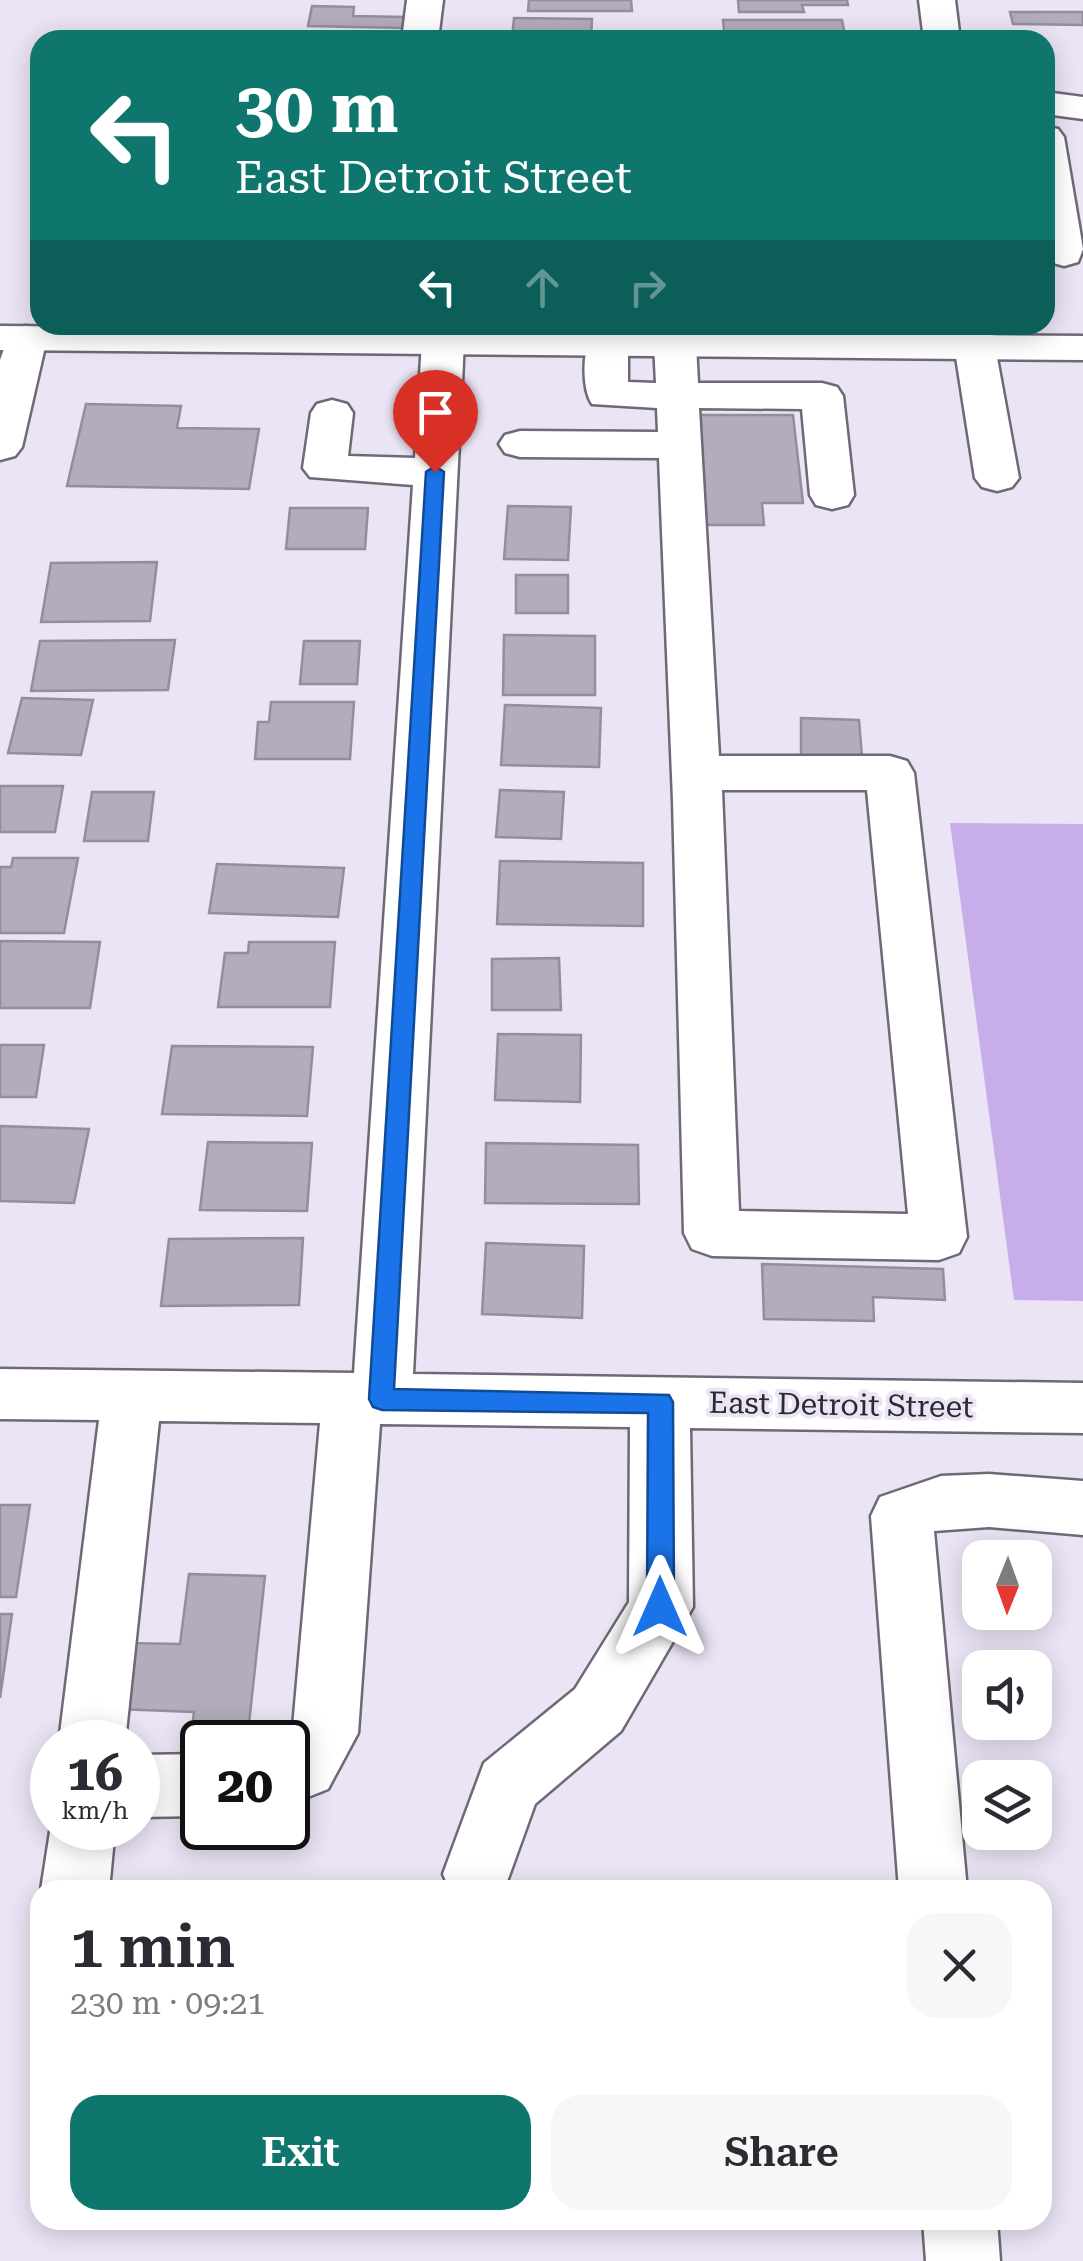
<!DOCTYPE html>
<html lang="en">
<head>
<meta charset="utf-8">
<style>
  :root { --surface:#fff; --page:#f7f7f7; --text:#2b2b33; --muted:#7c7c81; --accent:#0f766e }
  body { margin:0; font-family:"Roboto Serif",serif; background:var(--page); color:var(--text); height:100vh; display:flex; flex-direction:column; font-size:38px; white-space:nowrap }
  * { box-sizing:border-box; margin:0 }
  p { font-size:32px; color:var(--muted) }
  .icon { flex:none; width:55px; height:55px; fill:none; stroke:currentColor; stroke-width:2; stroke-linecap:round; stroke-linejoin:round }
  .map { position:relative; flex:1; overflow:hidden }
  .side { position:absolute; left:30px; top:1880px; width:1022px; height:350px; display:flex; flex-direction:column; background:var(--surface); border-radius:30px; box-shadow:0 5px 25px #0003 }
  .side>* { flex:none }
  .guide { position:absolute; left:30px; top:30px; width:1025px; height:305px; border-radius:30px; box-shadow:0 5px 25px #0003; background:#0f766e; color:#fff; overflow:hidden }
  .needle { width:65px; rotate:181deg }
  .fabs { position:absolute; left:962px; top:1540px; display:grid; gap:20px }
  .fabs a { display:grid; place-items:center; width:90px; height:90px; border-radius:20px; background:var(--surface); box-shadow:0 5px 25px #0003; font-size:50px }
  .speed { position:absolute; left:30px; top:1720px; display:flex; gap:20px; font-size:50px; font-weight:700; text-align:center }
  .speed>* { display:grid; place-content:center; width:130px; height:130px; border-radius:50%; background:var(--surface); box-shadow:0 5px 25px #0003; line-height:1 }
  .speed small { font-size:25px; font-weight:400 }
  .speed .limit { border:5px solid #111; border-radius:15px; background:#fff; color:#111 }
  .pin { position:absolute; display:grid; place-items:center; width:85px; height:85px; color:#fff; margin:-102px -42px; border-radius:50% 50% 50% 0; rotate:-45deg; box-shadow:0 0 10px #0007 }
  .pin .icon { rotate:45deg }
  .me { position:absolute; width:110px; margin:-55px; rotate:0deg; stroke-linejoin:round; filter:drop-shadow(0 0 8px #0008) }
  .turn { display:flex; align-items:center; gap:35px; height:210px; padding:0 40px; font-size:45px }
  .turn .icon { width:130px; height:130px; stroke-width:2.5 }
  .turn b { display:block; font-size:70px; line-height:85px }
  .lanes { display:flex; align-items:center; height:95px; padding:0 40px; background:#0003; justify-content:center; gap:50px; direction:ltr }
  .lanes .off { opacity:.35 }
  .round { display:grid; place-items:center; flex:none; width:105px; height:105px; border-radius:30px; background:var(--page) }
  .overview { display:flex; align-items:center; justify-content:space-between; height:170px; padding:0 40px }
  h1 { font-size:60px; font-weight:600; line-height:75px }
  .button { display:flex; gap:20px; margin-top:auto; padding:20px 40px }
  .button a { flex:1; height:115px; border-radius:30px; background:var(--accent); color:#fff; font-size:40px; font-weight:600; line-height:115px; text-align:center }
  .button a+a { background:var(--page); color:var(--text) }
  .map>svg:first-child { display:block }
  .green { fill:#c8adeb }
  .building { fill:#b3acbc; stroke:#948d9d; stroke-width:2.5 }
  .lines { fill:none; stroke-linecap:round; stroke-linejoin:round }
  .minor-casing { stroke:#6f6877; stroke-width:5 }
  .major-casing { stroke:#6f6877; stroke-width:5 }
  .minor { fill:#fff; fill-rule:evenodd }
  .major { fill:#fff; fill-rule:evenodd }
  .route { fill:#1a73e8; stroke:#114b97; stroke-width:2.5 }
  .labels { text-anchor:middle; stroke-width:8; stroke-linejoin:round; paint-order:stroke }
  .street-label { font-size:30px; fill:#2b282e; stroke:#ebe4f5 }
</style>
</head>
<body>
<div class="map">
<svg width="1083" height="2261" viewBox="0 0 1083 2261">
  <rect width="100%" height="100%" fill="#ebe4f5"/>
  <!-- green -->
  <path class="green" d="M 950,823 L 1083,824 L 1083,1301 L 1014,1300 Z"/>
  <!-- building -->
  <path class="building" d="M 529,0 L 631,0 L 632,11 L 528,11 Z
    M 738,0 L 847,0 L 848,5 L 802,5 L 804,12 L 739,12 Z
    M 312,6 L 354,7 L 353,16 L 404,17 L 402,28 L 308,26 Z
    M 1010,12 L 1083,12 L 1083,25 L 1013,24 Z
    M 514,18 L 592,19 L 591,40 L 512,39 Z
    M 723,20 L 842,20 L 846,40 L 725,40 Z
    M 86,404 L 181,406 L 177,428 L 259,429 L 249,489 L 67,486 Z
    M 690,415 L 793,415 L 803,503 L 762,503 L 764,525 L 697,525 Z
    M 508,506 L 571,507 L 568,560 L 504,559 Z
    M 290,508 L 368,508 L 365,549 L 286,549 Z
    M 157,562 L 150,621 L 41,622 L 51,563 Z
    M 516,575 L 568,575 L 568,613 L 516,613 Z
    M 504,635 L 595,636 L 595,695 L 503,695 Z
    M 175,640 L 168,690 L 31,691 L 40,641 Z
    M 304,641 L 360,641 L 357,684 L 300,684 Z
    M 22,698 L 93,700 L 81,755 L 8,753 Z
    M 271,702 L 354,702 L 350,759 L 255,759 L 258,722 L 269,722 Z
    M 505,705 L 601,708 L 599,767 L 501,765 Z
    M 801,718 L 859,720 L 862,757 L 801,755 Z
    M 0,786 L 63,786 L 55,832 L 0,832 Z
    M 500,790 L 564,792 L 561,839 L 496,837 Z
    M 92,792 L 154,792 L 148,841 L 84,841 Z
    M 13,858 L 78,858 L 64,933 L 0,933 L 0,867 L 11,867 Z
    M 500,861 L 643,863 L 643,926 L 497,924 Z
    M 217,864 L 344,868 L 338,917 L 209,913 Z
    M 0,941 L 100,942 L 90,1008 L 0,1008 Z
    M 249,942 L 335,942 L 330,1007 L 218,1007 L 225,953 L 248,953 Z
    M 559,958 L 561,1010 L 492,1010 L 492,959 Z
    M 498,1034 L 581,1035 L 580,1102 L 495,1100 Z
    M 0,1045 L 44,1045 L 36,1097 L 0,1097 Z
    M 172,1046 L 313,1047 L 307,1116 L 162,1114 Z
    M 0,1126 L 89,1129 L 74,1203 L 0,1201 Z
    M 208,1142 L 312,1143 L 307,1211 L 200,1210 Z
    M 486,1143 L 638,1145 L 639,1204 L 485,1203 Z
    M 303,1238 L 299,1305 L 161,1306 L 169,1239 Z
    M 486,1243 L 584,1246 L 582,1318 L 482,1314 Z
    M 762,1264 L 943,1269 L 945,1300 L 873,1297 L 874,1321 L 764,1319 Z
    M 0,1505 L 30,1505 L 16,1597 L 0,1597 Z
    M 189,1574 L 265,1576 L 247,1742 L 202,1742 L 202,1753 L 189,1752 L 194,1712 L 117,1709 L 127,1643 L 180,1644 Z
    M 0,1614 L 12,1614 L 0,1698 Z"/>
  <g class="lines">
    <!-- minor casing -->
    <g class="minor-casing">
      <path id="minor" d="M 407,0 L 443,0 L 438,40 L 402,40 Z
        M 919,0 L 955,0 L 960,40 L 924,40 Z
        M 1045,92 L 1083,97 L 1083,119 L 1045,114 Z
        M 1045,126 L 1058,129 L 1064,137 L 1083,249 L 1078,262 L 1064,266 L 1050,262 L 1045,255 Z
        M 951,325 L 991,325 L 1019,478 L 1012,487 L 997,491 L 982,487 L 975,478 Z
        M 26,326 L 41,329 L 47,338 L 22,447 L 15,456 L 0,460 L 0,360 L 11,329 Z
        M 443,330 L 458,333 L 464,342 L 413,1374 L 1083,1383 L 1083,1433 L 690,1428 L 693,1607 L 621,1731 L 535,1804 L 504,1890 L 450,1890 L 443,1874 L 484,1763 L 575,1689 L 629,1602 L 630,1427 L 380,1424 L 358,1733 L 328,1789 L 288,1805 L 288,1742 L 283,1742 L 293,1727 L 320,1423 L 159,1421 L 125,1742 L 59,1742 L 99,1420 L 0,1419 L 0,1369 L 354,1373 L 413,485 L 310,477 L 303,468 L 311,413 L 317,404 L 332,400 L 347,404 L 353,413 L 348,456 L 415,458 L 422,342 L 428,333 Z
        M 607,332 L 622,335 L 628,344 L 628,382 L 656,383 L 654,344 L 660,335 L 675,332 L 690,335 L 696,344 L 698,383 L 822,383 L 837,387 L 843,396 L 854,495 L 848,505 L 832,509 L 816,505 L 810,495 L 802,409 L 699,408 L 719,756 L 890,756 L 907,761 L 914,773 L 967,1237 L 959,1253 L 939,1260 L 712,1256 L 692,1249 L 684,1233 L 673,800 L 659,458 L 520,457 L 505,453 L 499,444 L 505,435 L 520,431 L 658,432 L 657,408 L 592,404 C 582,389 582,351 592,335 ZM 722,790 L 867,790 L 908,1214 L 739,1211 Z
        M 989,1474 L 1083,1481 L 1083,1535 L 989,1527 L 934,1531 L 967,1890 L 899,1890 L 871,1516 L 880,1497 L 941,1476 Z
        M 202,1754 L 202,1816 L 138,1817 L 138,1755 Z
        M 52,1819 L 52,1828 L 115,1828 L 109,1890 L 41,1890 Z
        M 923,2220 L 997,2220 L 1000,2261 L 926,2261 Z"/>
    </g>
    <!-- major casing -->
    <g class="major-casing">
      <path id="major" d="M 0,326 L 1083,336 L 1083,360 L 0,350 Z"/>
    </g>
    <!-- minor -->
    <use href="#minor" class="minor"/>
    <!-- major -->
    <use href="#major" class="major"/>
  </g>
  <!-- route -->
  <path class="route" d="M 435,466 L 444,472 L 394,1389 L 669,1395 L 673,1402 L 674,1607 L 670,1616 L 660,1619 L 651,1616 L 647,1607 L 648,1413 L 382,1410 L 373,1407 L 369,1399 L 426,472 Z"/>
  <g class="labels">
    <!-- street labels -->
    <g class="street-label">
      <text transform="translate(841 1405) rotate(1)" y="10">East Detroit Street</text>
    </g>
  </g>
</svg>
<div class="fabs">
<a><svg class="needle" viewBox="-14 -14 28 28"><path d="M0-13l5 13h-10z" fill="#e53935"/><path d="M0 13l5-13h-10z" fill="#7c7c81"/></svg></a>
<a><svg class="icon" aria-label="sound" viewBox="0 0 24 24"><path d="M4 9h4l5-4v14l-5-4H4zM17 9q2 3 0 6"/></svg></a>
<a><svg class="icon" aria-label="layers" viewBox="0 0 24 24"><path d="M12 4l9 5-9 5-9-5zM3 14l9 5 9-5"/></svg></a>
</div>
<div class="speed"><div>16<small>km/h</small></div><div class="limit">20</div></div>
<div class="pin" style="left:435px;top:472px;background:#d93025"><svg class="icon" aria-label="arrive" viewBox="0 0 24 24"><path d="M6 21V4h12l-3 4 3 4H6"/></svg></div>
<svg class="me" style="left:660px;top:1607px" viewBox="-20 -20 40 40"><path d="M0-17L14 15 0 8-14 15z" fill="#1a73e8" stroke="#fff" stroke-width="4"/></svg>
<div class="guide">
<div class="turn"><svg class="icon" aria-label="left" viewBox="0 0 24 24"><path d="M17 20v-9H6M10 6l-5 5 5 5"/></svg><div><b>30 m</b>East Detroit Street</div></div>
<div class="lanes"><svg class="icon" aria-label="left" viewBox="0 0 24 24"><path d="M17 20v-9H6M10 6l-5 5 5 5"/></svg><svg class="icon off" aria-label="ahead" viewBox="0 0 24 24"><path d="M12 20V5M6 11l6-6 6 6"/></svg><svg class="icon off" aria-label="right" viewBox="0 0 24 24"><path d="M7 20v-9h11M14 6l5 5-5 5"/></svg></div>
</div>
<section class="side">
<div class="overview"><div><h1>1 min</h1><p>230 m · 09:21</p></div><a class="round"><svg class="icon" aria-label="close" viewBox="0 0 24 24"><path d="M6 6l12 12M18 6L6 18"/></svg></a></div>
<div class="button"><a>Exit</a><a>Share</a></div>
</section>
</div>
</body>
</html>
